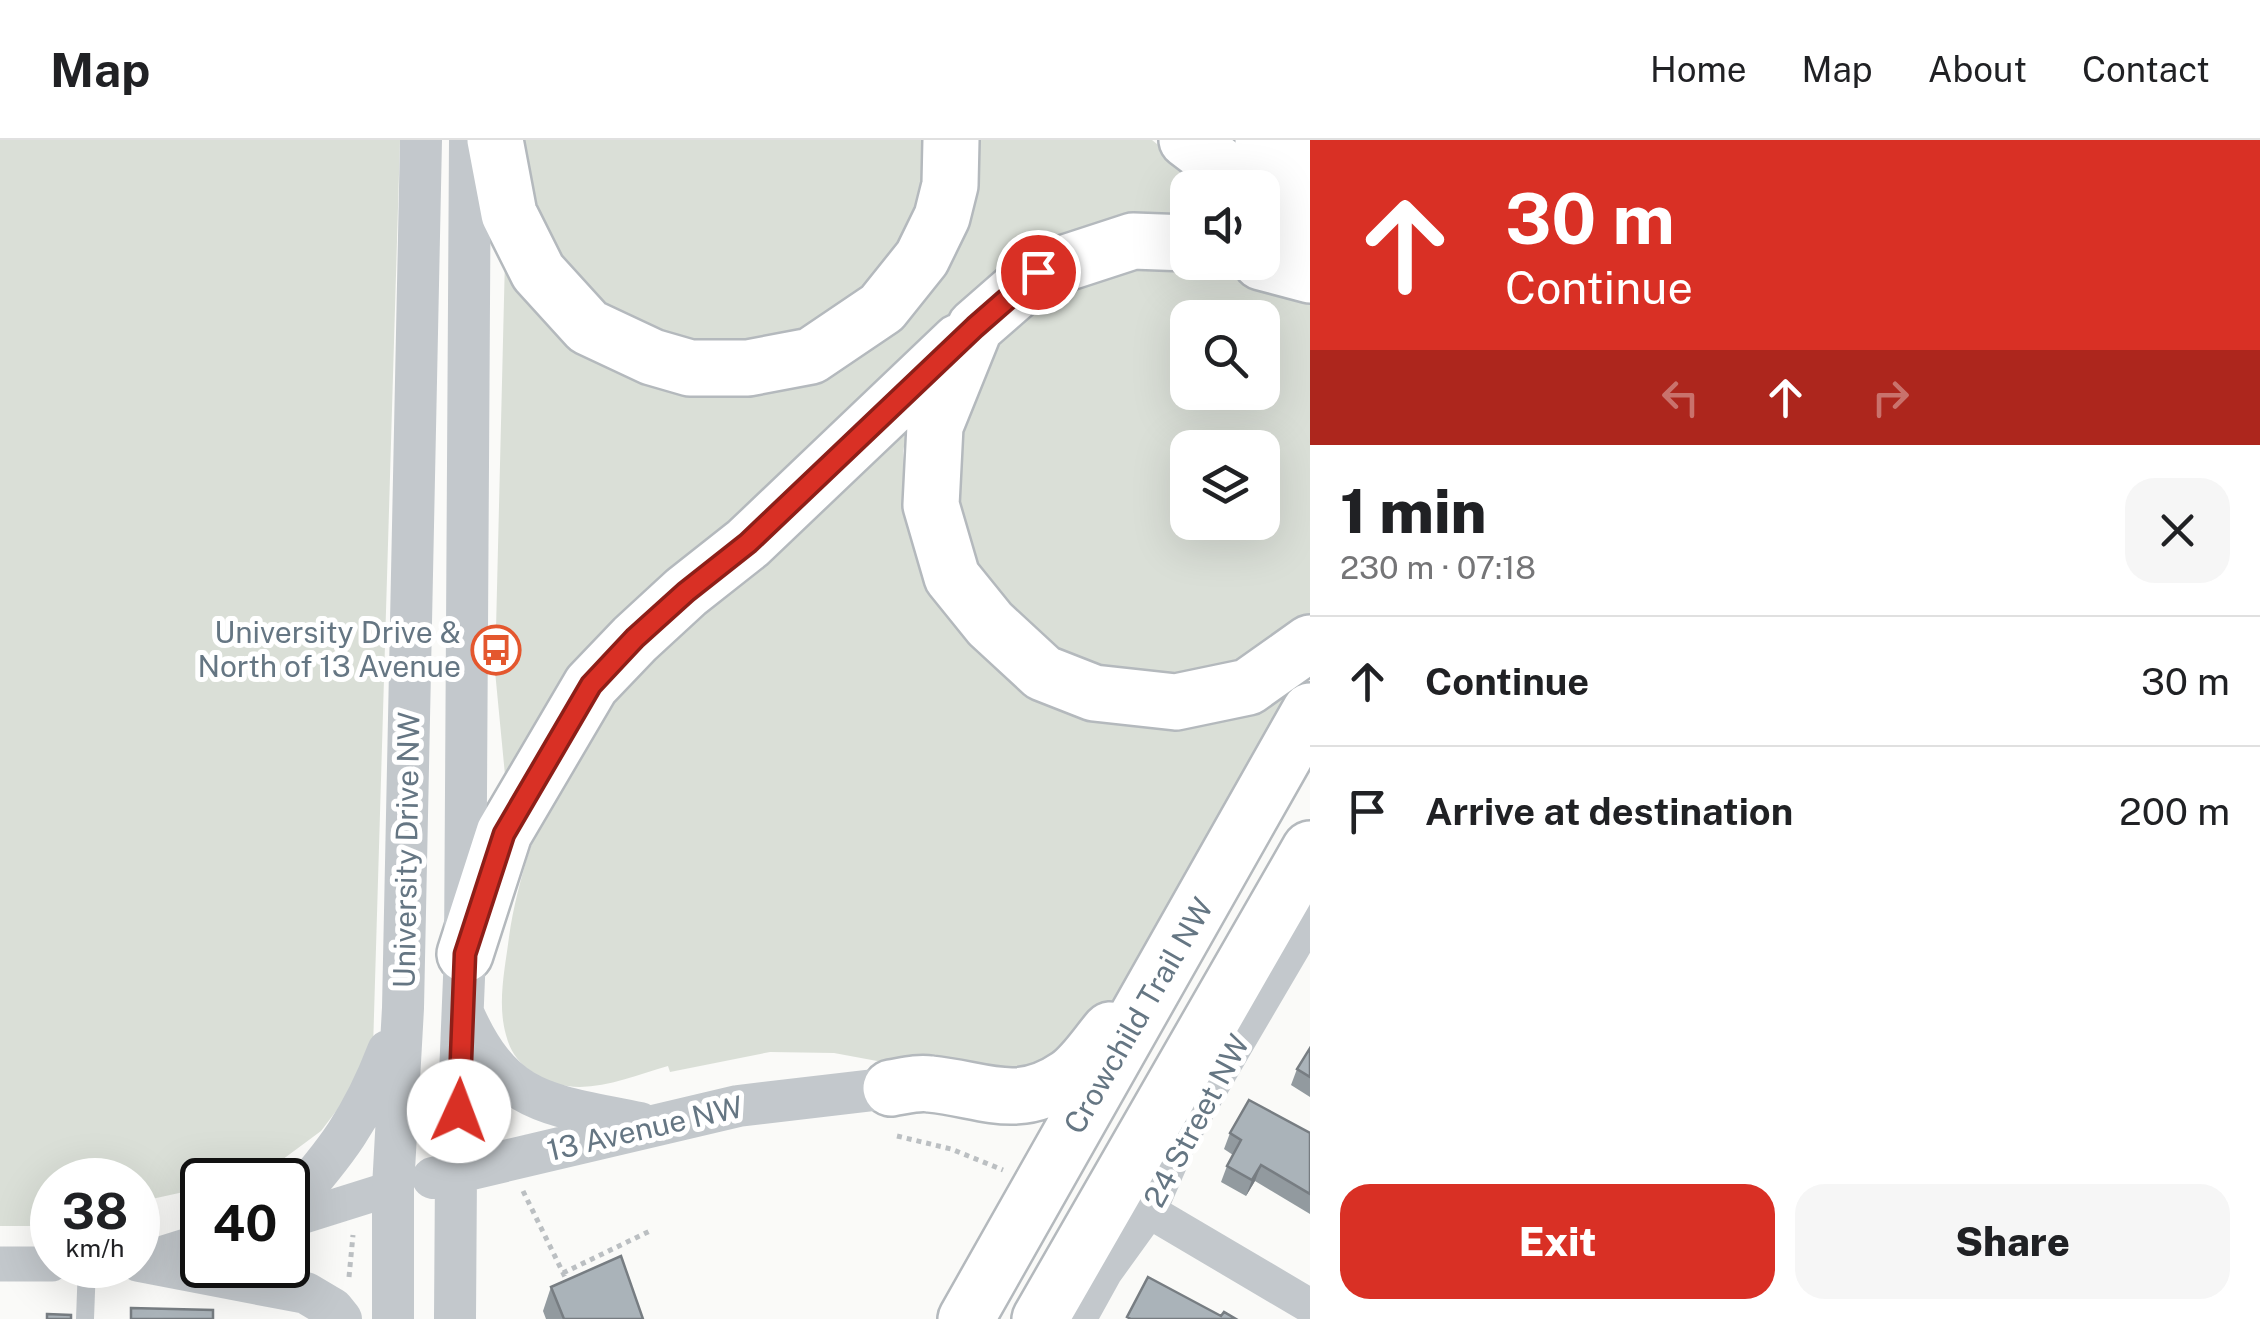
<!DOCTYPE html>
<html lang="en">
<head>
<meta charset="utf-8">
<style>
  :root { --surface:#fff; --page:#f6f6f6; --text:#202124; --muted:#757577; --line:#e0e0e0; --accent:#d93025 }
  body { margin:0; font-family:"Public Sans",sans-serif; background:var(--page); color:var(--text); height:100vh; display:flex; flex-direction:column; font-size:38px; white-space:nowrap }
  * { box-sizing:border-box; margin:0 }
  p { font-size:32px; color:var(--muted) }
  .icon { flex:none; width:55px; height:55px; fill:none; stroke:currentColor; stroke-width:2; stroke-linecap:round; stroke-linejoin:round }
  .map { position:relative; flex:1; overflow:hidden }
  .drawer { display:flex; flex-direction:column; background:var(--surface); width:950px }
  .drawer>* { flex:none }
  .top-card { background:#d93025; color:#fff; overflow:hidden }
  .tools { position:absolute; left:1170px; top:30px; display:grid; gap:20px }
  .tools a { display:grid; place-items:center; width:110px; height:110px; border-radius:20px; background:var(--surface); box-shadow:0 10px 40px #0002; font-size:50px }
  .speed { position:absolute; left:30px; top:1018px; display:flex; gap:20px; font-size:50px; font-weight:700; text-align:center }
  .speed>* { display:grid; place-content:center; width:130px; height:130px; border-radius:50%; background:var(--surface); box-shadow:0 10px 40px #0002; line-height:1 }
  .speed small { font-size:25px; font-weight:400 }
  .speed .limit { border:5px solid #111; border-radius:15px; background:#fff; color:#111 }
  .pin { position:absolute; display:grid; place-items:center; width:85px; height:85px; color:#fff; margin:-42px; border:5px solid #fff; border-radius:50%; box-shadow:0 2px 10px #0007 }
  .me { position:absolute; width:110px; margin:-55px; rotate:2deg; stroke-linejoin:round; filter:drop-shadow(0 0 8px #0008) }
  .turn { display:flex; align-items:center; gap:35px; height:210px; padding:0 30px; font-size:45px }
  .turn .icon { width:130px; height:130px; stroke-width:2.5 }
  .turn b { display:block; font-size:70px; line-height:85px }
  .lanes { display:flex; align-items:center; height:95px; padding:0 30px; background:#0003; justify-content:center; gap:50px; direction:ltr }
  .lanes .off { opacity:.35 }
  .round { display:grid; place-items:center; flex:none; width:105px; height:105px; border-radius:30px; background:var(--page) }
  .headline { display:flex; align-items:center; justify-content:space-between; height:170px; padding:0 30px }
  h1 { font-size:60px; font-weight:800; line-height:75px }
  .button { display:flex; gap:20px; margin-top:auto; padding:20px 30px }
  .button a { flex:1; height:115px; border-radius:30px; background:var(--accent); color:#fff; font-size:40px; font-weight:800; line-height:115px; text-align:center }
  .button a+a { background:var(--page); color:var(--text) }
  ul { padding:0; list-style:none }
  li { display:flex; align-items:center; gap:30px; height:130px; padding:0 30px; border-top:2px solid var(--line) }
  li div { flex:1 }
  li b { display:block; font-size:38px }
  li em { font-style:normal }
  header { display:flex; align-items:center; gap:60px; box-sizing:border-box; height:140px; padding:0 50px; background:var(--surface); border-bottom:2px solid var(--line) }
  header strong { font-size:48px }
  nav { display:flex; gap:55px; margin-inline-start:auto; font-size:35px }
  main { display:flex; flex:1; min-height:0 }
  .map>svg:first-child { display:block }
  .green { fill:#dadfd7; fill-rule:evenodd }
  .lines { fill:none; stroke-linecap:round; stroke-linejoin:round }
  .trunk-casing { stroke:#b4b9bd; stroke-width:60 }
  .path { stroke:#bbbfc2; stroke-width:5; stroke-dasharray:5 5; stroke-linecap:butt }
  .service { stroke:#c3c8cc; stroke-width:18 }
  .minor { stroke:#c3c8cc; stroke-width:35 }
  .tertiary { stroke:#c3c8cc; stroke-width:42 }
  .trunk { stroke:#fff; stroke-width:55 }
  .wall { fill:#929a9f }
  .shaded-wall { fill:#777d82 }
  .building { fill:#aab3b9; stroke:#777d82; stroke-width:2.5 }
  .route-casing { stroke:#8d1f18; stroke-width:25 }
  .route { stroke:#d93025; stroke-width:18 }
  .labels { text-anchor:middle; stroke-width:10; stroke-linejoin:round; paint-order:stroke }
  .poi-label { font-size:30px; fill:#657683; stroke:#fff; text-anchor:end }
  .street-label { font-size:30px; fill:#657683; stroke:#fff }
</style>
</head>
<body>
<header>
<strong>Map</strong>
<nav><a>Home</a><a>Map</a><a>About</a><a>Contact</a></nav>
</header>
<main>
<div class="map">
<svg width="1310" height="1179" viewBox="0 0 1310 1179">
  <rect width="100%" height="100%" fill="#fafaf8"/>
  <!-- green -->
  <path class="green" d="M 0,0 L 400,0 L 373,909 L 349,954 L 321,991 L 263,1034 L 236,1040 L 202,1040 L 202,1048 L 138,1062 L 138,1040 L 52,1040 L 52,1082 L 33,1086 L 0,1086 Z
    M 516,0 L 939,0 L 934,44 L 866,161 L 749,213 L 637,195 L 544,110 Z
    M 969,0 L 1152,0 L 1210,47 L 1188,48 L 1187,80 C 1134,76 1100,81 1050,99 L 509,640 L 505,635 L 495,531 L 505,118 L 567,184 L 828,221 Z
    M 1162,119 C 1214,125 1262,139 1310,160 L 1310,489 L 1249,531 L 1107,542 L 996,469 L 946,355 L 975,224 L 1051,150 ZM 1188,178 L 1262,178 L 1262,252 L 1188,252 ZM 1188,308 L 1262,308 L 1262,382 L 1188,382 Z
    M 913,266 L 903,311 L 906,354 L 945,468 L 971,504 L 1004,534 L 1227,578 L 1285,555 L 1291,558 L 1116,865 L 1046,937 L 888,923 L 834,913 L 770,912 L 670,932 L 668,926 C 622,939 574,963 531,931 C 518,922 510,911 506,895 C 497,863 505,829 509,797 C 519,729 547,650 585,592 C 617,543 672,495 715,454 C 781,392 847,329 913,266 Z"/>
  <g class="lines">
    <!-- trunk casing -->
    <g class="trunk-casing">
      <path id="trunk" d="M 495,0 L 509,74 L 538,132 L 588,187 L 652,217 L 690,228 L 748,228 L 811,216 L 882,168 L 922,118 L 942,77 L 950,45 L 951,0
        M 1187,0 L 1250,48
        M 1263,0 L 1310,34
        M 1262,57 L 1310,91
        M 1188,103 L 1133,101 L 1038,132 L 975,187 L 935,286 L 931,365 L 952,437 L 990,484 L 1043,533 L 1094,553 L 1176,562 L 1248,547 L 1310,503
        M 1261,122 L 1310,135
        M 465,814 L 504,693 L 591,545 L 635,499 L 686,452 L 748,403 L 959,202
        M 891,948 C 904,946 918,942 930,944 C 983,949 1017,972 1068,937 C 1084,926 1097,905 1110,890
        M 966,1179 L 1310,571
        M 1040,1179 L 1310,709"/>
    </g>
    <!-- path -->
    <path class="path" d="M 897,996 L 951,1009 L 1003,1030
      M 523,1051 L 569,1145
      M 563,1133 L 652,1090
      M 349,1137 L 353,1095"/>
    <!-- service -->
    <path class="service" d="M 85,1179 L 87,1125"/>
    <!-- minor -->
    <path class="minor" d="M 1149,1071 L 1310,1166
      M 288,1081 L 393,1048
      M 138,1121 L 202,1101
      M 0,1124 L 52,1124
      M 1079,1179 L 1105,1132 L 1149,1071 L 1180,1000 L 1310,778"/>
    <!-- tertiary -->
    <path class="tertiary" d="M 463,873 C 504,966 549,964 640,983
      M 433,1038 L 738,966 L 891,948
      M 288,1067 C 336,1013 362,979 388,911
      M 139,1121 L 306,1153 L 333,1169 L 341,1179
      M 393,1179 L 393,1048 L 403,868 L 421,0
      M 455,1179 L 456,1032 L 465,814 L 470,0"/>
    <!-- trunk -->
    <use href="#trunk" class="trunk"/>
  </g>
  <!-- wall -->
  <path class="wall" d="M 1310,908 L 1310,957 L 1291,945 L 1297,929 Z
    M 1230,993 L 1310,993 L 1310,1074 L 1255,1041 L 1246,1056 L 1221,1042 L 1227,1026 L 1233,1015 L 1224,1009 Z
    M 551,1147 L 643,1179 L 546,1179 L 543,1171 Z"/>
  <!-- shaded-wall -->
  <path class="shaded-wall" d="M 1261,1025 L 1255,1041 L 1246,1056 L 1252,1040 Z"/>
  <!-- building -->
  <path class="building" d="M 1310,908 L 1310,937 L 1297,929 Z
    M 1249,960 L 1310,993 L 1310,1054 L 1261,1025 L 1252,1040 L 1227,1026 L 1241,1000 L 1230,993 Z
    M 621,1116 L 643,1179 L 564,1179 L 551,1147 Z
    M 1148,1137 L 1221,1176 L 1224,1172 L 1236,1179 L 1131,1179 L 1127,1177 Z
    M 131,1168 L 213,1170 L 213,1179 L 131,1179 Z
    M 47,1174 L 71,1175 L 71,1179 L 47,1179 Z"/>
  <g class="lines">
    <!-- route casing -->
    <g class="route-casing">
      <path id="route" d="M 459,971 L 465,814 L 504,694 L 591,545 L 635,498 L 686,452 L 748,403 L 975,187 L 1038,132"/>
    </g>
    <!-- route -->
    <use href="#route" class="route"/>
  </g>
  <!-- icons -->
  <defs>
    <g id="bus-ring" transform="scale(2.5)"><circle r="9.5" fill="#fff" stroke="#e4572e" stroke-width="1.5"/><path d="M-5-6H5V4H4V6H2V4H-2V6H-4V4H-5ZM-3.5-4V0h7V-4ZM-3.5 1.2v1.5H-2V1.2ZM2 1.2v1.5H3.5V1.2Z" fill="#e4572e"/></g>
  </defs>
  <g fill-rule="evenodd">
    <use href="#bus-ring" x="496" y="510"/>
  </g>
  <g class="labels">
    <!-- poi labels -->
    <g class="poi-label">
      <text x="461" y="503">University Drive &amp;<tspan x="461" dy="34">North of 13 Avenue</tspan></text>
    </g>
    <!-- street labels -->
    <g class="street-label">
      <text transform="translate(407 710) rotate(-89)" y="10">University Drive NW</text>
      <text transform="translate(1139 876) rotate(-60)" y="10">Crowchild Trail NW</text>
      <text transform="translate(1197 981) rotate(-62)" y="10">24 Street NW</text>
      <text transform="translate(645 989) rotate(-13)" y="10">13 Avenue NW</text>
    </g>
  </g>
</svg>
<div class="tools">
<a><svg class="icon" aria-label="sound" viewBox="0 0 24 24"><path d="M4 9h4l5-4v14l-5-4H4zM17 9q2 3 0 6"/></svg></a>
<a><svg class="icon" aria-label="search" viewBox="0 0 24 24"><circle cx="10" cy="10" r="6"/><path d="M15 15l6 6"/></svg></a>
<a><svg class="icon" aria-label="layers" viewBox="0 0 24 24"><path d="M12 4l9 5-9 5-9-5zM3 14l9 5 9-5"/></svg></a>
</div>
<div class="speed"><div>38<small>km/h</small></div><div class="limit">40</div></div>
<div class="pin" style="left:1038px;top:132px;background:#d93025"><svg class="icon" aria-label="arrive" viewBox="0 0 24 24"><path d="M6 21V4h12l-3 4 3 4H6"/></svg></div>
<svg class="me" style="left:459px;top:971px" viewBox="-20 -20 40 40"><circle r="19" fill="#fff"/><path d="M0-13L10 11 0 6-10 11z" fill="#d93025"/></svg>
</div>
<section class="drawer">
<div class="top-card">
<div class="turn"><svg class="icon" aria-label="ahead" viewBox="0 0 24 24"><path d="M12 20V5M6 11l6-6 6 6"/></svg><div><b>30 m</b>Continue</div></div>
<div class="lanes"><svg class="icon off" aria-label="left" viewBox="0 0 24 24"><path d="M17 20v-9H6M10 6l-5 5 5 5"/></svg><svg class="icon" aria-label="ahead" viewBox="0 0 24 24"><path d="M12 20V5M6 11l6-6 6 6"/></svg><svg class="icon off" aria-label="right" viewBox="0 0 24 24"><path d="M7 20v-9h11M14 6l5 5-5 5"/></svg></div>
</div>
<div class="headline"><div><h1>1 min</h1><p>230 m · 07:18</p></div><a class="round"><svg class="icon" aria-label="close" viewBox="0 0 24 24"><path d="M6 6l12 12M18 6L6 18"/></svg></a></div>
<ul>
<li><svg class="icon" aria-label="ahead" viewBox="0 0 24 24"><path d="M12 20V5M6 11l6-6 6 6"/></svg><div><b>Continue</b></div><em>30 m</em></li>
<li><svg class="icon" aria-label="arrive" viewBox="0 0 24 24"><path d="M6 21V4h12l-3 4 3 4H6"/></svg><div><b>Arrive at destination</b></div><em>200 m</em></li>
</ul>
<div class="button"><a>Exit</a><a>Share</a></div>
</section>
</main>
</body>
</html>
